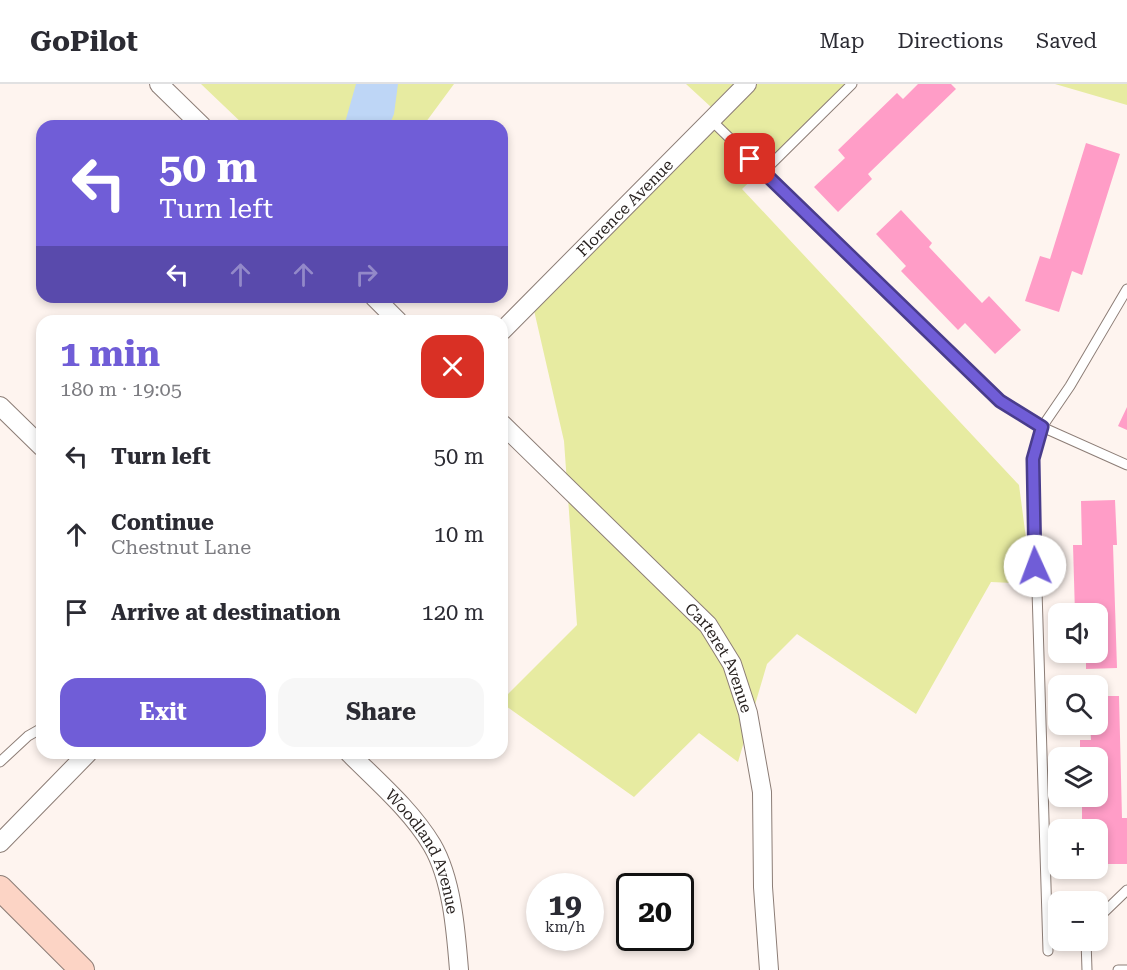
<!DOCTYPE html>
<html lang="en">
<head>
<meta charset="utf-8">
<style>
  :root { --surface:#fff; --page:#f7f7f7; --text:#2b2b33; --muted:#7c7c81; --line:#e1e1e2; --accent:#705dd7 }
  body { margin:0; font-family:"Roboto Serif",serif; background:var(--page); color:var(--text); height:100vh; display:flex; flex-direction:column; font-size:22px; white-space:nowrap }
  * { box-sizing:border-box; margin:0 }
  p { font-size:20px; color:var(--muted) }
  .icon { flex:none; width:33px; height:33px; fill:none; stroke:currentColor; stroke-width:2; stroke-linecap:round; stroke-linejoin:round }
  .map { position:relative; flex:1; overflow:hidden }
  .panel { position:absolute; left:36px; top:231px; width:472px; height:444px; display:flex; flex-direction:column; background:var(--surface); border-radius:18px; box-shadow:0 3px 9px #0003 }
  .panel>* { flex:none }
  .banner { position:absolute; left:36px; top:36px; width:472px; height:183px; border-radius:18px; box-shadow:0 3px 9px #0003; background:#705dd7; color:#fff; overflow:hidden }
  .tools { position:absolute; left:1048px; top:519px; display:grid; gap:12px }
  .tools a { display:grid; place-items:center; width:60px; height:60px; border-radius:12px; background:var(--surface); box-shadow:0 3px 9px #0003; font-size:30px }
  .speed { position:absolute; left:526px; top:789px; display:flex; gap:12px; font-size:30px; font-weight:700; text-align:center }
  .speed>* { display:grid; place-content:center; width:78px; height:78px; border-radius:50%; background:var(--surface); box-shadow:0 3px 9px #0003; line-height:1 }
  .speed small { font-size:15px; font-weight:400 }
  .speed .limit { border:3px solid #111; border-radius:9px; background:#fff; color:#111 }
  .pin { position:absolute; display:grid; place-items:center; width:51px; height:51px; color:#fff; margin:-26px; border-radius:12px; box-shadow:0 3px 9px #0006 }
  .me { position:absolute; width:66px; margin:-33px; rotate:358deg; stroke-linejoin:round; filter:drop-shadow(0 0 4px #0008) }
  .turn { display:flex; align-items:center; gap:21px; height:126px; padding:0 24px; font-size:27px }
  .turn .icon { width:78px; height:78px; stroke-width:2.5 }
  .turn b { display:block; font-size:42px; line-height:51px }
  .lanes { display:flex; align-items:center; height:57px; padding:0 24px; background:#0003; justify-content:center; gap:30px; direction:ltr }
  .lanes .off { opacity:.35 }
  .round { display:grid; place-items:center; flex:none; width:63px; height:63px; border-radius:18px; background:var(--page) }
  .summary { display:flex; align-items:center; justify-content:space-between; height:102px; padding:0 24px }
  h1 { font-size:36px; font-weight:700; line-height:45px; color:var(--accent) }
  .action { display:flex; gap:12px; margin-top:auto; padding:12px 24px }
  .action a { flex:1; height:69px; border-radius:18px; background:var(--accent); color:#fff; font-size:24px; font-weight:700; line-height:69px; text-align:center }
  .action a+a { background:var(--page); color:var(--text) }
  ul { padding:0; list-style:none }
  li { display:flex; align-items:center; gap:18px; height:78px; padding:0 24px }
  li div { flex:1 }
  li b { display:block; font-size:22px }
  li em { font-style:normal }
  header { display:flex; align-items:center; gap:36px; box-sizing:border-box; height:84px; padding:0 30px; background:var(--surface); border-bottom:2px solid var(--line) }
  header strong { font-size:28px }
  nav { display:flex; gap:33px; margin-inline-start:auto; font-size:21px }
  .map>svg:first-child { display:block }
  .green { fill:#e7eba1 }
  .water { fill:#bed6f6 }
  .building { fill:#ff9dc7 }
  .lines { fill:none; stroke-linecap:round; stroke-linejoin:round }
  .lane-casing { stroke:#8c7d76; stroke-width:11 }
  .street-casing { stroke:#8c7d76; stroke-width:20 }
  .secondary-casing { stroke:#8c7d76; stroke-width:26 }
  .lane { stroke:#fff; stroke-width:9 }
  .street { stroke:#fff; stroke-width:18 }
  .secondary { stroke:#fcd4c5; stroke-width:24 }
  .route-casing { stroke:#493c8c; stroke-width:15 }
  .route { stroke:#705dd7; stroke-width:10 }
  .labels { text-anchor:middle; stroke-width:5; stroke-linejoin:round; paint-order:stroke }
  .street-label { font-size:16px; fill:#251f1d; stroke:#fff }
</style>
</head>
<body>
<header>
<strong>GoPilot</strong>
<nav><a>Map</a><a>Directions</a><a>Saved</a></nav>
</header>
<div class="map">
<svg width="1127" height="886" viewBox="0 0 1127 886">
  <rect width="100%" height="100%" fill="#fef4ef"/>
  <!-- green -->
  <path class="green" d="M 201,0 L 454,0 L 423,42 L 245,42 Z
    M 686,0 L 853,0 L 742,105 L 1019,401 L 1032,500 L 991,498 L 916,630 L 797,550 L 767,580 L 738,678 L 699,649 L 634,713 L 503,620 L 503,615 L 577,541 L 564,357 L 533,222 L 724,35 Z
    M 1055,0 L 1127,0 L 1127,21 Z"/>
  <!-- water -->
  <path class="water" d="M 356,0 L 398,0 L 394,30 L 389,42 L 344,42 Z"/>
  <!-- building -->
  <path class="building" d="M 918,0 L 951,0 L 956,5 L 868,90 L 872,95 L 838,128 L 814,103 L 845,74 L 838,66 L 897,9 L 903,15 Z
    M 1086,59 L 1120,70 L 1082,191 L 1072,187 L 1059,228 L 1025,217 L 1040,172 L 1050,175 Z
    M 901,126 L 932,159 L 929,163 L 982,219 L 989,212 L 1021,246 L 995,270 L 965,239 L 958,246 L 901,187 L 906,182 L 876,150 Z
    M 1127,323 L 1127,346 L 1118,342 Z
    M 1115,416 L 1117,461 L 1113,461 L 1117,584 L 1086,585 L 1086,568 L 1098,568 L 1098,530 L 1075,530 L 1073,461 L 1082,461 L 1081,417 Z
    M 1098,612 L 1119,612 L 1122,734 L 1127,734 L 1127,780 L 1098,780 L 1098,746 L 1093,746 L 1093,737 L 1082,738 L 1082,712 L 1098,712 L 1098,674 L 1080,674 L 1080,656 L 1091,656 L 1090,640 L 1098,640 Z"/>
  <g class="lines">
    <!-- lane casing -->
    <g class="lane-casing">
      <path id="lane" d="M 711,36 L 1000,317 L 1042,343 L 1127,381
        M 763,88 L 852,0
        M 0,678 L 28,652 L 42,644
        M 1098,834 L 1127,806
        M 1086,856 L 1087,886
        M 1048,867 L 1033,375 L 1042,343 L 1070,302 L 1127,205
        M 1118,886 L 1127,886"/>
    </g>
    <!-- street casing -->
    <g class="street-casing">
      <g id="street">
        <path d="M 159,0 L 202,42"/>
        <path d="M 374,213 L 398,237"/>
        <path id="s1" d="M 502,247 L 747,0"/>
        <path d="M 0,322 L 42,363"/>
        <path id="s2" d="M 502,340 L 708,541 L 732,580 L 748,629 L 762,708 L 763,803 L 769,886"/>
        <path id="s3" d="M 349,669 C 378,698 411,726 432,761 C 452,795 456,848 459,886"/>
        <path d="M 0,759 L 88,669"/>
      </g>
    </g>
    <!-- secondary casing -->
    <g class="secondary-casing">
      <path id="secondary" d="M 0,804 L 82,886"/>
    </g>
    <!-- lane -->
    <use href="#lane" class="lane"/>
    <!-- street -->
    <use href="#street" class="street"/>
    <!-- secondary -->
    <use href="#secondary" class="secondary"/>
  </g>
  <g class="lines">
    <!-- route casing -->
    <g class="route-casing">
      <path id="route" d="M 750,75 L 1000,317 L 1042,343 L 1033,375 L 1035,482"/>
    </g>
    <!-- route -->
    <use href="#route" class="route"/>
  </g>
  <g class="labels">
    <!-- street labels -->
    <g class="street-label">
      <text dy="6" stroke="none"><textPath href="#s1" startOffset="174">Florence Avenue</textPath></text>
      <text dy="6" stroke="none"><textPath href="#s2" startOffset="322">Carteret Avenue</textPath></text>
      <text dy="6" stroke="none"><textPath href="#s3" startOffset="126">Woodland Avenue</textPath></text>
    </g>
  </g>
</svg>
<div class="tools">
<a><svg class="icon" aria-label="sound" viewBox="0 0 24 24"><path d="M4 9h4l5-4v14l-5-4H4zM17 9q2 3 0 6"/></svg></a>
<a><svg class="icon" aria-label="search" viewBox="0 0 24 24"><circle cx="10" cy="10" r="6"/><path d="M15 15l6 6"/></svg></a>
<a><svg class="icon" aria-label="layers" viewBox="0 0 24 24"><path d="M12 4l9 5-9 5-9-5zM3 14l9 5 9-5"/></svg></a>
<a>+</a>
<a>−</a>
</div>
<div class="speed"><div>19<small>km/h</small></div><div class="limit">20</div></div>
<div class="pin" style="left:750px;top:75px;background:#d93025"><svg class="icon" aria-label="arrive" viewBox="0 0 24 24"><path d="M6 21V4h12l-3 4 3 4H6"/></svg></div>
<svg class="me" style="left:1035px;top:482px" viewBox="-20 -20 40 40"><circle r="19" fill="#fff"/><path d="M0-13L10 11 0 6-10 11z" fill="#705dd7"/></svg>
<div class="banner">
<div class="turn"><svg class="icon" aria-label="left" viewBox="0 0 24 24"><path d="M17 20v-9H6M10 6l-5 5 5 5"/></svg><div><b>50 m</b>Turn left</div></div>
<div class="lanes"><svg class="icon" aria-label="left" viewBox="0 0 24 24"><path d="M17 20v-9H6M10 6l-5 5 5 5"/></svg><svg class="icon off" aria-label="ahead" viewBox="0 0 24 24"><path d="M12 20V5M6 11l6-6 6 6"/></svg><svg class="icon off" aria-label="ahead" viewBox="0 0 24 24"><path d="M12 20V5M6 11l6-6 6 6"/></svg><svg class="icon off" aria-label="right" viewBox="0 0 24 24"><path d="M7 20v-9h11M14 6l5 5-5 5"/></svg></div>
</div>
<section class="panel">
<div class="summary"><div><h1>1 min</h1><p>180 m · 19:05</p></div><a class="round" style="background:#d93025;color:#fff"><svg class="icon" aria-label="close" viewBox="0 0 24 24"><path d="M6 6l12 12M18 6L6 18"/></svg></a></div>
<ul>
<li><svg class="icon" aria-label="left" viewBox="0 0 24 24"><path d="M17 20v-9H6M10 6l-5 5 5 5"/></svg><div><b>Turn left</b></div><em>50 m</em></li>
<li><svg class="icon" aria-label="ahead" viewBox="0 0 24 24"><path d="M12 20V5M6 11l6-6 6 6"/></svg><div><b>Continue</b><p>Chestnut Lane</p></div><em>10 m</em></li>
<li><svg class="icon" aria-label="arrive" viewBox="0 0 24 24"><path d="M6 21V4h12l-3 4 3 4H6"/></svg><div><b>Arrive at destination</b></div><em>120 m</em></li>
</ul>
<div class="action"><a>Exit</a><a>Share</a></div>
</section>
</div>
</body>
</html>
